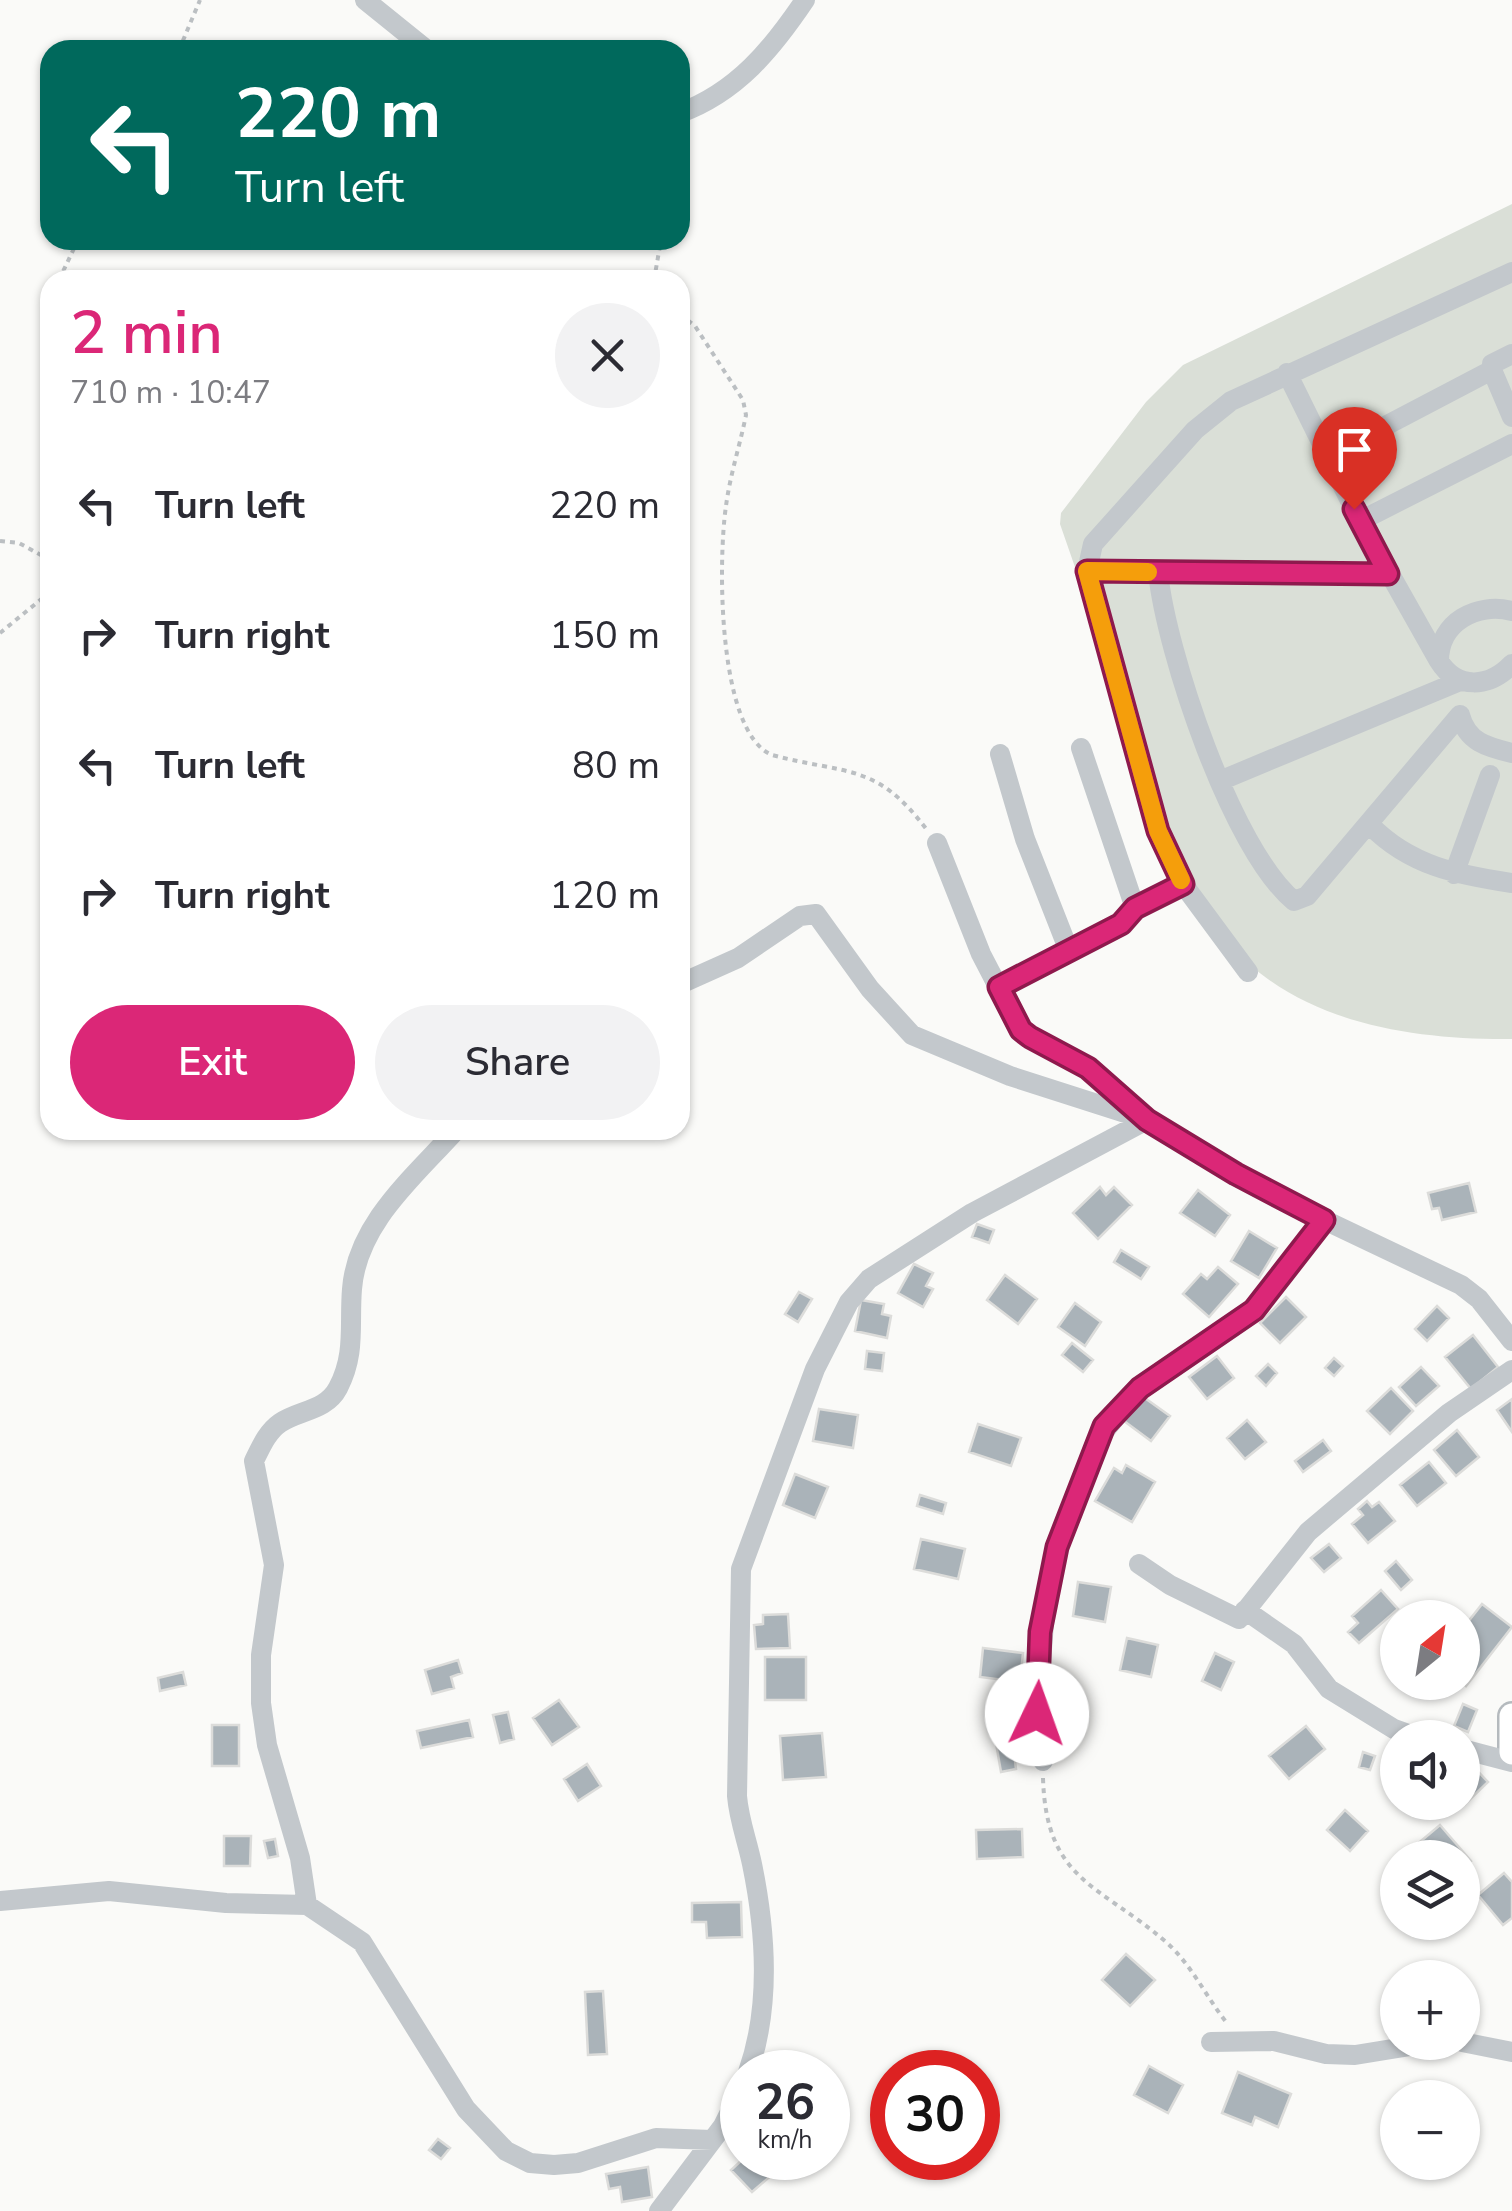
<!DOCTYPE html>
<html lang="en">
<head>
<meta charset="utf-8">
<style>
  :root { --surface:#fff; --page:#f2f2f3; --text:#2b2b33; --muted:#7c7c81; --accent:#db2777 }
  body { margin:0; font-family:"Nunito Sans",sans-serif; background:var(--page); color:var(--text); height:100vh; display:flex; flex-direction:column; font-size:38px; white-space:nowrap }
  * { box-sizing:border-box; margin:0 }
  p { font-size:32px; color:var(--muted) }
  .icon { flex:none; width:55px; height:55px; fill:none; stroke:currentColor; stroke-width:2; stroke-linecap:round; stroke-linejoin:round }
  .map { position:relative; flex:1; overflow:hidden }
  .drawer { position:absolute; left:40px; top:270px; width:650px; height:870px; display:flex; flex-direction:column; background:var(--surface); border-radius:30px; box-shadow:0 2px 8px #0004 }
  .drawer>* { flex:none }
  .banner { position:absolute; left:40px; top:40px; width:650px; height:210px; border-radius:30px; box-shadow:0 2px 8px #0004; background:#00695c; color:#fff; overflow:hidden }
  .needle { width:65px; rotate:30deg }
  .buttons { position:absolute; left:1380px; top:1600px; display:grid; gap:20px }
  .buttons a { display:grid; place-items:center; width:100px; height:100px; border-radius:50%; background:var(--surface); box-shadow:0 2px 8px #0004; font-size:50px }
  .speed { position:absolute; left:720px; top:2050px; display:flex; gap:20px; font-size:50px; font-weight:700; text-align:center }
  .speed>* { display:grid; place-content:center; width:130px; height:130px; border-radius:50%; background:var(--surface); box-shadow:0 2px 8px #0004; line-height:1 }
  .speed small { font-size:25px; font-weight:400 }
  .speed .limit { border:15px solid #d22; background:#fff; color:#111 }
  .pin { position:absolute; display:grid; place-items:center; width:85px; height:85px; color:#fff; margin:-102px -42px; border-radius:50% 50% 50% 0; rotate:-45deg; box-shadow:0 0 10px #0007 }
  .pin .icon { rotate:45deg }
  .me { position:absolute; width:110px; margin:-55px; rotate:3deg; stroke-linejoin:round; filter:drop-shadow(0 0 8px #0008) }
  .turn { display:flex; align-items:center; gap:35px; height:210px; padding:0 30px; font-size:45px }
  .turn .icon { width:130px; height:130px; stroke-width:2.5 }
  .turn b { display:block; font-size:70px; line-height:85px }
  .round { display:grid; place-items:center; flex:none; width:105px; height:105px; border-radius:52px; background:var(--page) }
  .head { display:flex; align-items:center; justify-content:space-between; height:170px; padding:0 30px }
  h1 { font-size:60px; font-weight:600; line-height:75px; color:var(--accent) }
  .button { display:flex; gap:20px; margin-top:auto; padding:20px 30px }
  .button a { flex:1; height:115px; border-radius:60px; background:var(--accent); color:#fff; font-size:40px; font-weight:600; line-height:115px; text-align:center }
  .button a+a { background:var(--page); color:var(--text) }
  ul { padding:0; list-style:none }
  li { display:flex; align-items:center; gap:30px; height:130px; padding:0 30px }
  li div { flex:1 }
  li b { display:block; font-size:38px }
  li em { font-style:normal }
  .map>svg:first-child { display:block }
  .green { fill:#dadfd7 }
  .building { fill:#aab3b9; stroke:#dcdcda; stroke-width:2.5 }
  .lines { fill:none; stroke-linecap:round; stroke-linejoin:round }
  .major-casing { stroke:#b5babe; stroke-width:30 }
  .path { stroke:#bbbfc2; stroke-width:4; stroke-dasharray:5 5; stroke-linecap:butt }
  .minor { stroke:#c3c8cc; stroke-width:20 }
  .major { stroke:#fff; stroke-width:25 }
  .route-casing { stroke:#8e194d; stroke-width:25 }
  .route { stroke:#db2777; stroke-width:18 }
  .slow { stroke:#f59e0b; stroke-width:18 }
</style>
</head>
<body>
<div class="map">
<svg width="1512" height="2211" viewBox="0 0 1512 2211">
  <rect width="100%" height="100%" fill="#fafaf8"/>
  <!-- green -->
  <path class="green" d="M 1512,204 L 1512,1039 C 1422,1040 1316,1026 1247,962 C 1184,904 1161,811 1133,733 C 1109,663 1084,594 1060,524 L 1061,513 L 1146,402 L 1183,365 Z"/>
  <!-- building -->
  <path class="building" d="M 1469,1183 L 1476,1212 L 1442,1220 L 1439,1208 L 1432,1209 L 1428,1193 Z
    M 1100,1187 L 1106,1195 L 1114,1187 L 1132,1205 L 1098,1239 L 1073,1213 Z
    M 1198,1190 L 1230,1215 L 1215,1236 L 1180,1213 Z
    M 977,1224 L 994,1230 L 989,1243 L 972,1237 Z
    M 1249,1231 L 1277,1248 L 1259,1278 L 1231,1261 Z
    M 1121,1250 L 1149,1267 L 1141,1279 L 1114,1262 Z
    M 914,1264 L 933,1273 L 926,1286 L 933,1289 L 923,1307 L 898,1293 Z
    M 1218,1267 L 1238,1284 L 1209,1317 L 1183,1294 L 1201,1274 L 1207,1279 Z
    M 1005,1275 L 1037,1299 L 1018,1324 L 987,1300 Z
    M 799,1292 L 812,1299 L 798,1322 L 785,1314 Z
    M 1286,1297 L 1306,1317 L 1280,1343 L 1260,1323 Z
    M 861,1300 L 884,1304 L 882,1314 L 891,1316 L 887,1338 L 855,1331 Z
    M 1075,1303 L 1101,1322 L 1085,1346 L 1058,1327 Z
    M 1437,1306 L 1449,1318 L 1427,1341 L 1415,1329 Z
    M 1473,1335 L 1498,1367 L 1471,1389 L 1445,1357 Z
    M 1072,1343 L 1093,1360 L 1083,1372 L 1062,1355 Z
    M 867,1351 L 884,1353 L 882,1371 L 865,1369 Z
    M 1217,1356 L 1234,1378 L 1207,1399 L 1189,1377 Z
    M 1334,1358 L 1343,1366 L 1334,1376 L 1325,1368 Z
    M 1268,1364 L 1277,1373 L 1266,1386 L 1256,1376 Z
    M 1421,1367 L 1439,1386 L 1416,1406 L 1399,1387 Z
    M 1391,1388 L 1413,1411 L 1390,1434 L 1367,1411 Z
    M 1142,1396 L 1170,1416 L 1151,1441 L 1124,1421 Z
    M 1512,1399 L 1512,1432 L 1497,1410 Z
    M 819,1409 L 858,1415 L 853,1448 L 813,1441 Z
    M 1247,1420 L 1266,1442 L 1245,1459 L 1227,1438 Z
    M 978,1424 L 1021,1438 L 1011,1466 L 969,1452 Z
    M 1457,1430 L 1479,1457 L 1456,1476 L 1434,1450 Z
    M 1323,1440 L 1331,1451 L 1303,1472 L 1295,1461 Z
    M 1429,1462 L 1446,1483 L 1417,1506 L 1400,1485 Z
    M 1126,1465 L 1155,1482 L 1132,1522 L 1095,1501 L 1114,1468 L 1122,1473 Z
    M 795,1474 L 828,1487 L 815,1518 L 783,1505 Z
    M 920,1495 L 946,1503 L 943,1514 L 917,1506 Z
    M 1367,1501 L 1372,1507 L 1379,1502 L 1395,1521 L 1368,1543 L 1352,1524 L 1363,1515 L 1358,1509 Z
    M 921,1539 L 965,1549 L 958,1579 L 914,1569 Z
    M 1329,1544 L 1341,1558 L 1324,1572 L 1311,1558 Z
    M 1396,1561 L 1412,1580 L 1401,1590 L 1385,1571 Z
    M 1078,1582 L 1111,1587 L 1105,1622 L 1073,1616 Z
    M 1381,1590 L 1398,1609 L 1359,1643 L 1348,1632 L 1358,1623 L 1352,1616 Z
    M 1482,1604 L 1512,1627 L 1466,1686 L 1462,1682 L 1462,1638 L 1469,1630 L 1464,1627 Z
    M 788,1614 L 790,1648 L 756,1649 L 754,1625 L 763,1624 L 763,1615 Z
    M 1127,1638 L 1158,1645 L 1151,1677 L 1120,1670 Z
    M 983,1648 L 1023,1653 L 1020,1682 L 980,1677 Z
    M 1215,1653 L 1234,1662 L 1221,1690 L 1202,1681 Z
    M 765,1657 L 806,1657 L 806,1700 L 765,1700 Z
    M 458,1660 L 462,1673 L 451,1677 L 454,1688 L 432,1694 L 425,1670 Z
    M 183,1672 L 186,1685 L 160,1691 L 158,1678 Z
    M 559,1700 L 579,1727 L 552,1745 L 533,1718 Z
    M 1463,1704 L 1477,1710 L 1468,1732 L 1454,1726 Z
    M 508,1712 L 514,1739 L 500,1743 L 493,1715 Z
    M 469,1720 L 473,1737 L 421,1748 L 417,1731 Z
    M 212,1725 L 239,1725 L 239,1766 L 212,1766 Z
    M 1306,1726 L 1325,1749 L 1289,1779 L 1269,1756 Z
    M 1022,1727 L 1028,1759 L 1015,1761 L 1016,1769 L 1001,1772 L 994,1732 Z
    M 822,1733 L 826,1777 L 783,1780 L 780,1736 Z
    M 1363,1752 L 1375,1756 L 1370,1770 L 1359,1767 Z
    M 1469,1762 L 1488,1782 L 1466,1803 L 1462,1768 Z
    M 587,1764 L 601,1786 L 578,1801 L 564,1779 Z
    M 1345,1810 L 1368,1831 L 1350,1851 L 1327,1830 Z
    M 1440,1825 L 1471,1861 L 1462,1868 L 1462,1858 L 1424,1858 L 1415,1846 Z
    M 1022,1829 L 1023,1857 L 977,1859 L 976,1830 Z
    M 224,1836 L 251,1836 L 250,1866 L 224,1866 Z
    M 275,1839 L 278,1856 L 268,1858 L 264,1841 Z
    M 1504,1873 L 1512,1882 L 1512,1918 L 1503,1925 L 1478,1895 Z
    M 741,1902 L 742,1937 L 707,1938 L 706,1922 L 692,1922 L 692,1903 Z
    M 1126,1954 L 1155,1980 L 1130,2006 L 1102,1980 Z
    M 603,1991 L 607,2054 L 588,2055 L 585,1992 Z
    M 1149,2066 L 1183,2085 L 1168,2113 L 1134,2095 Z
    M 1238,2072 L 1291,2094 L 1278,2127 L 1255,2117 L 1252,2125 L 1222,2113 Z
    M 438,2139 L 450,2148 L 441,2159 L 429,2150 Z
    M 744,2158 L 758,2158 L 773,2174 L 752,2192 L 731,2170 Z
    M 648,2167 L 652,2197 L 622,2202 L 620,2187 L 609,2189 L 606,2174 Z"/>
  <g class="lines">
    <!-- major casing -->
    <g class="major-casing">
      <path id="major" d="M 1512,1716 L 1512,1752"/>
    </g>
    <!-- path -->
    <path class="path" d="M 179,50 L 200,0
      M 680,150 L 680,170
      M 59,280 L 78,240
      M 654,280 L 661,240
      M 680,314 L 695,326 L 743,400 L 746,415 C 740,445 730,475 726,506 C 718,559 717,732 772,755 C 847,775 876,762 927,830
      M 0,541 L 19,543 L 50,560
      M 0,633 L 50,592
      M 1043,1778 C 1046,1881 1099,1884 1166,1942 C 1192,1965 1206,1997 1227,2023"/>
    <!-- minor -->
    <path class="minor" d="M 365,0 L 427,50
      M 680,113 C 737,92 772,49 805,0
      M 1512,354 L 1492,364 L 1492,370 L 1512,417
      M 1287,373 L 1360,521 L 1439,661
      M 1328,456 L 1492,370
      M 1360,521 L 1512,444
      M 1087,571 L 1157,831 L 1183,884 L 1248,972
      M 1158,572 C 1166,652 1232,850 1294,901 L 1307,896 L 1460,715 C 1467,742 1487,747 1512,753
      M 1388,574 L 1087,571 L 1093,544 L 1195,430 L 1231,401 L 1512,272
      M 1512,611 C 1477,602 1439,622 1439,661 C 1457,690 1489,688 1512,664
      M 1081,748 L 1135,908 L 1183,884
      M 1000,754 L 1025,839 L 1069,951
      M 1222,780 L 1460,681
      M 1370,825 C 1410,866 1458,875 1512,883
      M 1454,874 L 1490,775
      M 680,984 L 738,958 L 800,916 L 816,914 L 870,989 L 912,1035 L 1010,1076 L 1147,1120 L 1274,1196 L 1461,1285 L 1479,1299 L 1512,1341
      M 999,987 L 1121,924 L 1135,908
      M 1139,1564 L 1170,1585 L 1239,1619 L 1308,1532 L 1449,1413 L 1512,1370
      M 1245,1610 L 1294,1644 L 1329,1689 L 1394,1729 L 1419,1738
      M 1462,1749 L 1512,1762
      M 1043,1761 L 1037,1714 L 1046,1597 L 1057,1547 L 1096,1441 L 1140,1388 L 1254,1310 L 1324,1219
      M 0,1901 L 109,1891 L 226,1903 L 307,1905 L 362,1942 L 466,2109 L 506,2151 L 530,2163 L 554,2165 L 578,2163 L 656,2138 L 712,2140
      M 307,1905 L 300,1858 L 267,1745 L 261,1703 L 261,1655 L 274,1565 L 254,1461 C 261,1447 267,1432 280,1423 C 299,1410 326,1411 338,1388 C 356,1354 349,1325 352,1289 C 357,1223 415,1176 456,1130
      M 1211,2042 L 1274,2041 L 1326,2054 L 1355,2055 L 1435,2042
      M 1462,2042 L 1512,2052
      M 748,2072 C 771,2007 766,1932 752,1864 C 747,1840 739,1820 737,1796 L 741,1569 L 815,1369 L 849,1302 L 869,1279 L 972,1213 L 1147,1120 L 1088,1067 L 1021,1031 L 981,954 L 937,843
      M 659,2211 L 723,2126 L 742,2088"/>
    <!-- major -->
    <use href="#major" class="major"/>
  </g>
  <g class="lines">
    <!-- route casing -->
    <g class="route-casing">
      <path id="route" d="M 1037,1714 L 1040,1632 L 1057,1547 L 1104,1426 L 1140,1388 L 1254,1310 L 1324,1220 L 1236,1174 L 1147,1120 L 1088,1068 L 1030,1037 L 1021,1030 L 999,987 L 1121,924 L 1135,908 L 1183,884 L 1158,831 L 1087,571 L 1388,574 L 1354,509"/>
    </g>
    <!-- route -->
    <use href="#route" class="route"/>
    <!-- slow -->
    <path class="slow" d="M 1148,572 L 1087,571 L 1158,831 L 1181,880"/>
  </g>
</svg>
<div class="buttons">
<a><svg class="needle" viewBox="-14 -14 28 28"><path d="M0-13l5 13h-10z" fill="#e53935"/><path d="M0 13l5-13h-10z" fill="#7c7c81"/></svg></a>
<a><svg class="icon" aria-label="sound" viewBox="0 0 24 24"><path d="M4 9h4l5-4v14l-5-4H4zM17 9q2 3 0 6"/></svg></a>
<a><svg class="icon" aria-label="layers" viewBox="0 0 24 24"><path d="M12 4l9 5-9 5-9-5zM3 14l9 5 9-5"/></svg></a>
<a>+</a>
<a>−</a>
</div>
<div class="speed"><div>26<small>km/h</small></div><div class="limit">30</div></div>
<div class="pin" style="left:1354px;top:509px;background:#d93025"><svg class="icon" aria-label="arrive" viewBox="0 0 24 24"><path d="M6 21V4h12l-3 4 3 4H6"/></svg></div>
<svg class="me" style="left:1037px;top:1714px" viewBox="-20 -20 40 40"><circle r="19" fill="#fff"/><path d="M0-13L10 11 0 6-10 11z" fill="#db2777"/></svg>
<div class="banner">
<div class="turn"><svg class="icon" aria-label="left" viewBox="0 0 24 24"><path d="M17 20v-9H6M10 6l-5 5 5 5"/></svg><div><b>220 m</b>Turn left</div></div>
</div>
<section class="drawer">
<div class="head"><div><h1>2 min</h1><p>710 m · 10:47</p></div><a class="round"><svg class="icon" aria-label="close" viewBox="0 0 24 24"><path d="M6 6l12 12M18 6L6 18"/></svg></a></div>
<ul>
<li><svg class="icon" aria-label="left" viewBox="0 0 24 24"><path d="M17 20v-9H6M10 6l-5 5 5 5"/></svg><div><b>Turn left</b></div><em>220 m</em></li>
<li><svg class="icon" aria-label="right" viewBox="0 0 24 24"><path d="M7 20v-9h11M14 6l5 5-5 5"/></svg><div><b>Turn right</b></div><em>150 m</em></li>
<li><svg class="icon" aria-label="left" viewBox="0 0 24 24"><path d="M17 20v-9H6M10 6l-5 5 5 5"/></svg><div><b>Turn left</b></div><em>80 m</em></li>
<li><svg class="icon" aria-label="right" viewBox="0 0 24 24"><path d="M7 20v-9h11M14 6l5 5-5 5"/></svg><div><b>Turn right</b></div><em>120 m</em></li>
</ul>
<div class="button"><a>Exit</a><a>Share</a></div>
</section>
</div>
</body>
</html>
